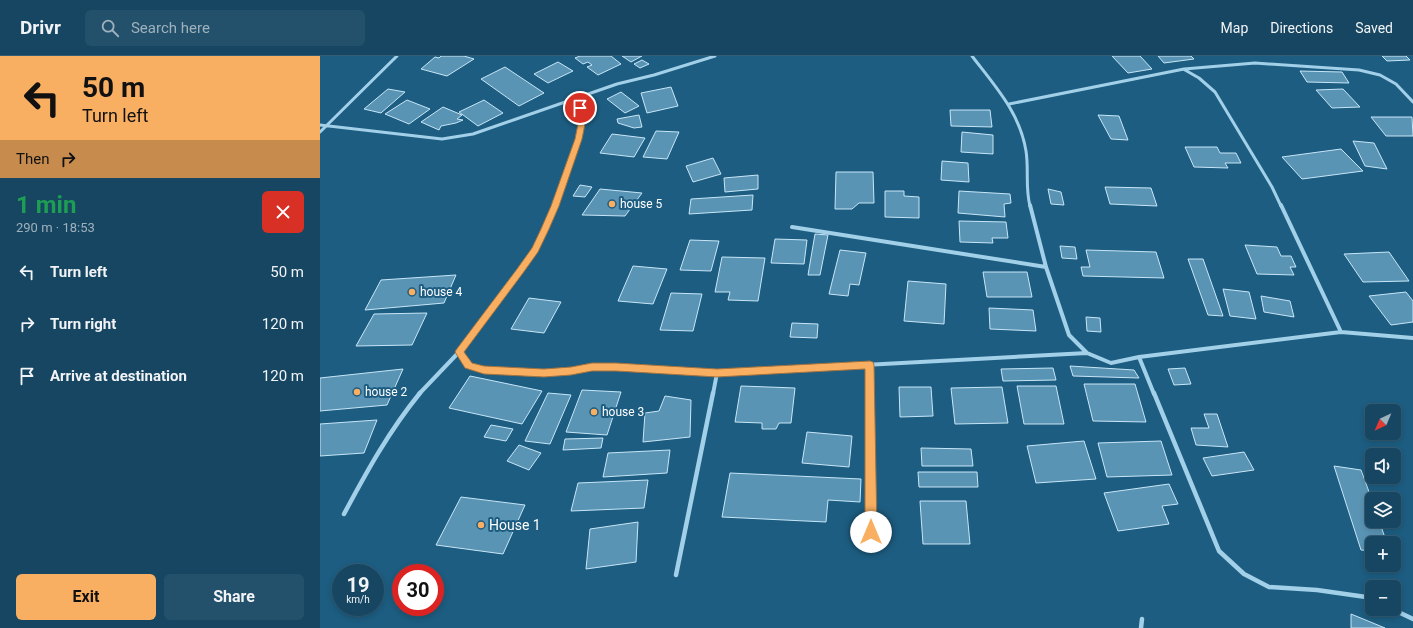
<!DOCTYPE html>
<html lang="en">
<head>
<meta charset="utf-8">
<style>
  :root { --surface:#164661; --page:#23506a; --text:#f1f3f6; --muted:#9eb1bd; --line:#355e76; --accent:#f9af61 }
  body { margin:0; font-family:Roboto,sans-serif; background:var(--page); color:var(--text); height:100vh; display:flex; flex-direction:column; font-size:15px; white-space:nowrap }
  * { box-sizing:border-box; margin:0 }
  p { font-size:13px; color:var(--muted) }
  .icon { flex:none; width:22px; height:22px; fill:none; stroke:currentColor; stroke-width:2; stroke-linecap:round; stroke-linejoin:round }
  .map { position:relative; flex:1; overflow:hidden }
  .panel { display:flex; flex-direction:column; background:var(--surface); width:320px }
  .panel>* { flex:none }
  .hud { background:#f9af61; color:#111; overflow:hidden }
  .needle { width:26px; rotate:224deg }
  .tools { position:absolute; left:1045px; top:348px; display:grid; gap:8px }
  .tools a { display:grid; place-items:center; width:36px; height:36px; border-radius:6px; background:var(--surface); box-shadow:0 2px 6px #0003,0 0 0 1px var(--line); font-size:20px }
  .speed { position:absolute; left:12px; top:508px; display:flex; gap:8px; font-size:20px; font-weight:700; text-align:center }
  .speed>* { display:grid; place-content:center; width:52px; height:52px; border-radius:50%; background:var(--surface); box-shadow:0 2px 6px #0003,0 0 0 1px var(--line); line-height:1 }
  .speed small { font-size:10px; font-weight:400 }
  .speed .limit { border:6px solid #d22; background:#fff; color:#111 }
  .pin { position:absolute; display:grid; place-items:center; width:34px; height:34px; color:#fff; margin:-17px; border:2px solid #fff; border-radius:50%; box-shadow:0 1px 4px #0007 }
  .me { position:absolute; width:44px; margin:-22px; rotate:0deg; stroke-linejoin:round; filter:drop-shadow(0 0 3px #0008) }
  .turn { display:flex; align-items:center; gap:14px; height:84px; padding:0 16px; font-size:18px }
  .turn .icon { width:52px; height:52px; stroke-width:2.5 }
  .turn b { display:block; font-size:28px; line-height:34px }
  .then { display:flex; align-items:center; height:38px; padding:0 16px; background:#0003; gap:8px; font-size:15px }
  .round { display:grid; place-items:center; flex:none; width:42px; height:42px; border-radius:6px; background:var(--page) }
  .headline { display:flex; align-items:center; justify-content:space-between; height:68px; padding:0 16px }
  h1 { font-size:24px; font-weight:700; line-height:30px; color:#1e9e55 }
  .action { display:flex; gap:8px; margin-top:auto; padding:8px 16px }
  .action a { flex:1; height:46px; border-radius:6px; background:var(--accent); color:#111; font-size:16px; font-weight:700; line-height:46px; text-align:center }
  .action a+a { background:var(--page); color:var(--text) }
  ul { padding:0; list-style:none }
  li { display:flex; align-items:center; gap:12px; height:52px; padding:0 16px }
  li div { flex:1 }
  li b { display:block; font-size:15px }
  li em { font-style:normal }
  header { display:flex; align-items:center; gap:24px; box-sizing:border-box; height:56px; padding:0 20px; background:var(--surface); border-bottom:1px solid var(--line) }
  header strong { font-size:19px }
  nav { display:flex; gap:22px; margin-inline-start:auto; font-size:14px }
  .search { width:280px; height:36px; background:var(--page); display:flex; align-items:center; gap:10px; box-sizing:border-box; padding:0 14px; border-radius:6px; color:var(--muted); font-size:15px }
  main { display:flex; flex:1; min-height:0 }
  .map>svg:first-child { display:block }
  .building { fill:#5a94b4; stroke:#c7e6f7 }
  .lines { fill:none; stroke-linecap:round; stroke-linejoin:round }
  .minor-far2 { stroke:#a2d0e9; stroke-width:3 }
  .minor-far1 { stroke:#a2d0e9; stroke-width:4 }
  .minor { stroke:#a2d0e9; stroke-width:4.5 }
  .route { fill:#f9af61; stroke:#a2723f }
  .poi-dot { fill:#f9af61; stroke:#1d5d81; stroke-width:1.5 }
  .labels { text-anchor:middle; stroke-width:4; stroke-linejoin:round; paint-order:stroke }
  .poi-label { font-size:12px; fill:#fff; stroke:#1d5d81; text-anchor:start }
  .near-poi-label { font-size:14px; fill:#fff; stroke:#1d5d81; text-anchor:start }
</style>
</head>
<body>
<header>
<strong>Drivr</strong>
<div class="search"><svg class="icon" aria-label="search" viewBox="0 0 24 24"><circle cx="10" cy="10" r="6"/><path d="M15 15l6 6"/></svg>Search here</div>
<nav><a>Map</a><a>Directions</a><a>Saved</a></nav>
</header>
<main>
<section class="panel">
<div class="hud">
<div class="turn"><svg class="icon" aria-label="left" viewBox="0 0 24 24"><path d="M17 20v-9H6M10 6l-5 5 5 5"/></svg><div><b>50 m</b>Turn left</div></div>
<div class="then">Then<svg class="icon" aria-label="right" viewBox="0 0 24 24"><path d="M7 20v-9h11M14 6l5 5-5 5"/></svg></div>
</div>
<div class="headline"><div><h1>1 min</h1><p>290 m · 18:53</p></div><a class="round" style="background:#d93025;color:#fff"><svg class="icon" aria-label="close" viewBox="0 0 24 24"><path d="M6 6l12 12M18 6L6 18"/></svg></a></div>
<ul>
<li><svg class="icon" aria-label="left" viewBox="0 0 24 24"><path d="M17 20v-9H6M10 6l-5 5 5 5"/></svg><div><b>Turn left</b></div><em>50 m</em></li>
<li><svg class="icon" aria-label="right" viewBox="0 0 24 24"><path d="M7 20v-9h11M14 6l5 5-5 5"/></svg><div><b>Turn right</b></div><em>120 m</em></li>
<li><svg class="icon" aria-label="arrive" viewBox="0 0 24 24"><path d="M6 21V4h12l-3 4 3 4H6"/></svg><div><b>Arrive at destination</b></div><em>120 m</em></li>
</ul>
<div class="action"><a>Exit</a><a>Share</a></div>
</section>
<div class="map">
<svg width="1093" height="572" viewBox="0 0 1093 572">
  <rect width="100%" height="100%" fill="#1d5d81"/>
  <!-- building -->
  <path class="building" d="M 121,0 L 144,0 L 154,3 L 127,20 L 101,13 L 115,1 L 119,2 Z
    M 260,0 L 291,0 L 301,8 L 278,19 L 267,11 L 272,9 L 268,6 L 263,8 L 255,2 Z
    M 302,0 L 322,0 L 311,6 Z
    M 792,0 L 820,0 L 832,13 L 808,17 Z
    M 838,0 L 871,0 L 874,3 L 844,7 Z
    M 1062,0 L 1086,0 L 1090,4 L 1067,5 Z
    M 322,4 L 329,8 L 320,12 L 314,8 Z
    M 238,6 L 253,15 L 228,27 L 214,18 Z
    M 185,11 L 224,37 L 199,50 L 161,23 Z
    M 980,15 L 1022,16 L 1029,27 L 987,26 Z
    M 351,31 L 358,50 L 327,57 L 321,37 Z
    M 68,33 L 85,36 L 61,57 L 44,53 Z
    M 1023,33 L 1040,51 L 1012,52 L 996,34 Z
    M 301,36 L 319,50 L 305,57 L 287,43 Z
    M 87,44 L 110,53 L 89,68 L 65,58 Z
    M 164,44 L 183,57 L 158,70 L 139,56 Z
    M 123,51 L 142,59 L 137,63 L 143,64 L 136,67 L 121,70 L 119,74 L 101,66 Z
    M 630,54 L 670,54 L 672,71 L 631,70 Z
    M 319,59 L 322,71 L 314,72 L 298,67 L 297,63 Z
    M 778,59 L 799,60 L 808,84 L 791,83 Z
    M 1051,61 L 1092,61 L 1093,80 L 1066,80 Z
    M 336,75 L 359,76 L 347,103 L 323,101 Z
    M 642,76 L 673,79 L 673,98 L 641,96 Z
    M 292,78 L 325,82 L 314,101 L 280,97 Z
    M 1033,85 L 1054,87 L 1067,113 L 1045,110 Z
    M 865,91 L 897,91 L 900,97 L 916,97 L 921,107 L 905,107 L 908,112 L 874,111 Z
    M 1021,93 L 1043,115 L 982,123 L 962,101 Z
    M 393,102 L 401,118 L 373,126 L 366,110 Z
    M 622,105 L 648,107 L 649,126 L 621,124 Z
    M 516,116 L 553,116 L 554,147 L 539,147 L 532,153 L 515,153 Z
    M 438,119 L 438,133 L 405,136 L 404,122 Z
    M 260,129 L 272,131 L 265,141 L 253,140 Z
    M 785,131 L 831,132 L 837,150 L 790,148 Z
    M 280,133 L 322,137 L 305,160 L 262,159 Z
    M 728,133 L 741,136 L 744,149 L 731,148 Z
    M 565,135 L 584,135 L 584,140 L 599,141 L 599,162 L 565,161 Z
    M 639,135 L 690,138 L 691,147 L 684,148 L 685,161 L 638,157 Z
    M 433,139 L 432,154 L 369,158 L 371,143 Z
    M 639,165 L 686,166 L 688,182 L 672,182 L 673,187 L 640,186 Z
    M 495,178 L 508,179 L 500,219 L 488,219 Z
    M 455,183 L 487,184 L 484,208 L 451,207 Z
    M 370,184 L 399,185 L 391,215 L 360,214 Z
    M 925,189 L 957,191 L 961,200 L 971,200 L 976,211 L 970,211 L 974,219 L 937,218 Z
    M 740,190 L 755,191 L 757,203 L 742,202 Z
    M 520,194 L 546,197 L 539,229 L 530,228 L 528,240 L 509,238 Z
    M 766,194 L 836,196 L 844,222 L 763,220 L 761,211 L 770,211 Z
    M 1069,196 L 1089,225 L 1043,226 L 1024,198 Z
    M 402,201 L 445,202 L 438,245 L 408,244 L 410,236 L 395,236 Z
    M 868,203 L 883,203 L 903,260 L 888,259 Z
    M 313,210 L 347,213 L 333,248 L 298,245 Z
    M 663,216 L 707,216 L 712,241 L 667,241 Z
    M 136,219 L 124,247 L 45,254 L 61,224 Z
    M 588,225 L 626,228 L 624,268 L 584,265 Z
    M 903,233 L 929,236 L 936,263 L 910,260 Z
    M 1086,236 L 1093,245 L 1093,266 L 1071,269 L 1049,240 Z
    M 351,237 L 382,238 L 373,275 L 340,274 Z
    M 941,240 L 970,245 L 974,261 L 944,256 Z
    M 209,242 L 241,246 L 224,277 L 191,273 Z
    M 669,252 L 713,254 L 716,275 L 670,273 Z
    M 107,257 L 92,289 L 36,290 L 54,258 Z
    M 766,261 L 780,262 L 781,276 L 767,275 Z
    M 472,267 L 498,268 L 497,282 L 470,281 Z
    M 750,310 L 814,314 L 819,322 L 753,320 Z
    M 733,312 L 736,324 L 683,325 L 681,313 Z
    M 865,312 L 871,328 L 854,329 L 848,313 Z
    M 83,313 L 67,349 L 0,355 L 0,322 Z
    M 150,320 L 222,335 L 202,368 L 129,352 Z
    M 764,328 L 815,328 L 826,366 L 773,365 Z
    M 421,330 L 475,332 L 471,367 L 459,367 L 456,373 L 442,373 L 442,367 L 415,366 Z
    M 697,330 L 736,330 L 744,368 L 704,368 Z
    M 579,331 L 611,331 L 613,360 L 580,361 Z
    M 682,331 L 688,367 L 635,368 L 631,332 Z
    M 262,334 L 301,336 L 287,379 L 246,376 Z
    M 228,337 L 251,339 L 230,388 L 205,385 Z
    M 345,340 L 371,344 L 370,381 L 323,386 L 325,357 L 339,355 Z
    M 884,358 L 897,358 L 908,391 L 876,389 L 871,372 L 889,372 Z
    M 57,364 L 44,397 L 0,400 L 0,368 Z
    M 171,369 L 193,373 L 186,385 L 164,381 Z
    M 487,376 L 532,380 L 529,411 L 482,407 Z
    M 283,382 L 281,392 L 243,394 L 245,383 Z
    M 764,385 L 776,423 L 716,427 L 707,390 Z
    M 841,385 L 852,419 L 787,421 L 778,387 Z
    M 199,389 L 221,397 L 209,414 L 187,405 Z
    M 601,392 L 651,393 L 653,410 L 602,410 Z
    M 350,394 L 347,417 L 283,421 L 288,397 Z
    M 924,396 L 934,414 L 892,420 L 883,402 Z
    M 1014,410 L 1041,414 L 1052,444 L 1052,465 L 1059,465 L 1067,487 L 1052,487 L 1052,495 L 1041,494 Z
    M 598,416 L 657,416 L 658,431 L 599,431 Z
    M 410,417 L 541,423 L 540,446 L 508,444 L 506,466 L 402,461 Z
    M 328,424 L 324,452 L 251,455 L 258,427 Z
    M 849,428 L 858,448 L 842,450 L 849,468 L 798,475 L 784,437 Z
    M 141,441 L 205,449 L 183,498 L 116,489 Z
    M 600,445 L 646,445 L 650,488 L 603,488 Z
    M 318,466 L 316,506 L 266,513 L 270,473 Z
    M 1031,558 L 1065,572 L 1031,572 Z"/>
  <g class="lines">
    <!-- minor-far2 -->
    <path class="minor-far2" d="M 652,0 C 675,30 700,57 706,95 C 709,113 705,132 710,150
      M 865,14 L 879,22 L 895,36 L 952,131 L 961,150
      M 689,48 L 864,13 L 935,7 L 1039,14 L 1060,19 L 1076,28 L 1093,46
      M 0,69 L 122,83 L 153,78 L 297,28 L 334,19 L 395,0
      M 0,76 L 77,0
      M 235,150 L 259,83 L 262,68 L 260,52 L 266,40"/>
    <!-- minor-far1 -->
    <path class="minor-far1" d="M 710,149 L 726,211 L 749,279 L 767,297 L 791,307 L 819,301 L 1021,276 L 1093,282
      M 961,149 L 1021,276
      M 472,171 L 726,211
      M 139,296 L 148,309 L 155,312 L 181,316 L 214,317 L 242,316 L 290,311 L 397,317 L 767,297
      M 819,301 L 834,338
      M 550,309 L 550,338
      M 99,338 L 139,296 L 215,194 L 235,149
      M 393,338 L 397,317"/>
    <!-- minor -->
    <path class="minor" d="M 550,337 L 551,491
      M 834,337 L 899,495 L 924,518 L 949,531 L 997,534 L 1046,541 L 1052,544
      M 24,458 C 47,415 69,375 100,337
      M 356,519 L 393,337
      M 1072,553 L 1093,563
      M 821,572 L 822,563"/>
  </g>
  <!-- route -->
  <path class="route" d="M 257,51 L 263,52 L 265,68 L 262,83 L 239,150 L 229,173 L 218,196 L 203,217 L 144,296 L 152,307 L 164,310 L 224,313 L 251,311 L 272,307 L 296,307 L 397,313 L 550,305 L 553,306 L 554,309 L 557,476 L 555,480 L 551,482 L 547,480 L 545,476 L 545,313 L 397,321 L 296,315 L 272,315 L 251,319 L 224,321 L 164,318 L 145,312 L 135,296 L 136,294 L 197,213 L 212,192 L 221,173 L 231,150 L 255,83 L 258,68 Z"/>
  <!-- markers -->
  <g class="poi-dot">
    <circle cx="292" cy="148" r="4"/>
    <circle cx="92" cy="236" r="4"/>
    <circle cx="37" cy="336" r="4"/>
    <circle cx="274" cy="356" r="4"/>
    <circle cx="161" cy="469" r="4"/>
  </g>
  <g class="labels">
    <!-- poi labels -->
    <g class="poi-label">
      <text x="300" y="152">house 5</text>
      <text x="100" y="240">house 4</text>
      <text x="45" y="340">house 2</text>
      <text x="282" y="360">house 3</text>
    </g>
    <!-- near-poi labels -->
    <g class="near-poi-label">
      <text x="169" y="474">House 1</text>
    </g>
  </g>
</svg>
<div class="tools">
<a><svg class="needle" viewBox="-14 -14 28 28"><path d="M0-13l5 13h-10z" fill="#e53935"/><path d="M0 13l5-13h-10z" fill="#9eb1bd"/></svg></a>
<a><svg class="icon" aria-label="sound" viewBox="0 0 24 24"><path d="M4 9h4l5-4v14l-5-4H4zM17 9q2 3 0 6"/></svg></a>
<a><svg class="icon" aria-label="layers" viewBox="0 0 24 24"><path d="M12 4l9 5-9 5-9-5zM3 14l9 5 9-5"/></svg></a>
<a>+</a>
<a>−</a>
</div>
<div class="speed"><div>19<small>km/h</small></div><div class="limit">30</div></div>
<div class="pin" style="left:260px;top:52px;background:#d93025"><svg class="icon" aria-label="arrive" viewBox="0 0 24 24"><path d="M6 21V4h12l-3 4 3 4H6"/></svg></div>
<svg class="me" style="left:551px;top:476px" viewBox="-20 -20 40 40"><circle r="19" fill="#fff"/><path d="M0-13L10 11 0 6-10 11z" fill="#f9af61"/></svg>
</div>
</main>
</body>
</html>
